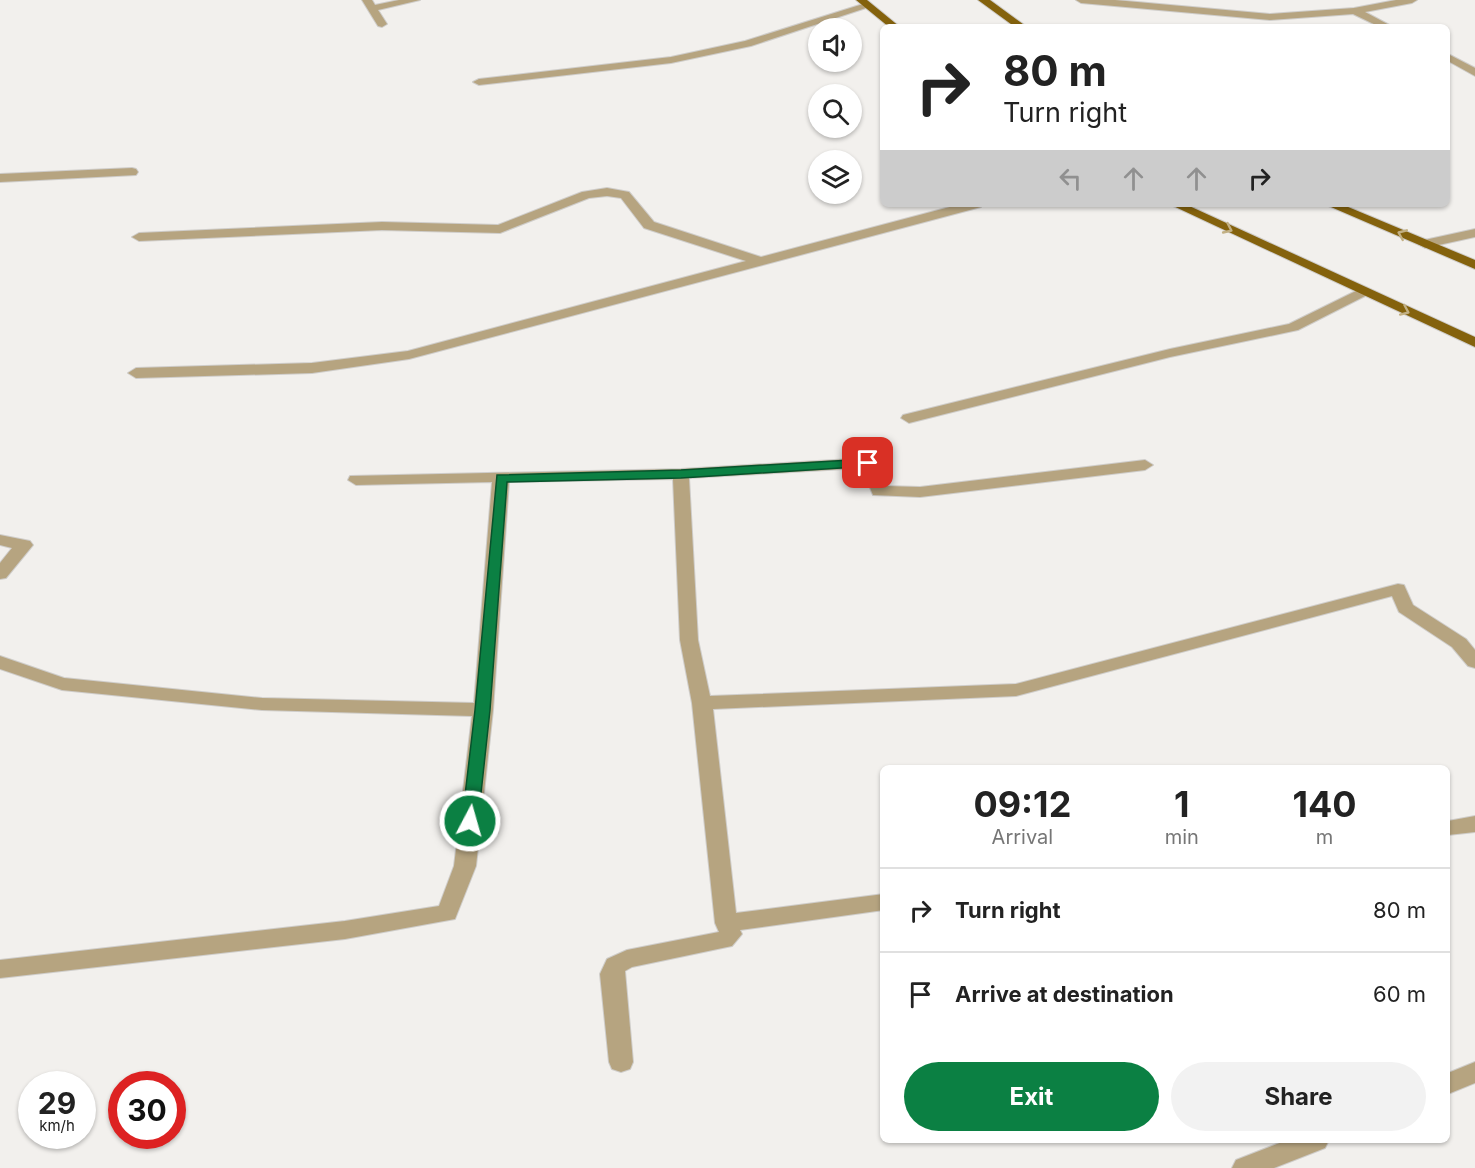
<!DOCTYPE html>
<html lang="en">
<head>
<meta charset="utf-8">
<style>
  :root { --surface:#fff; --page:#f2f2f2; --text:#222; --muted:#767676; --line:#e0e0e0; --accent:#0b8043 }
  body { margin:0; font-family:Inter,sans-serif; background:var(--page); color:var(--text); height:100vh; display:flex; flex-direction:column; font-size:22px; white-space:nowrap }
  * { box-sizing:border-box; margin:0 }
  p { font-size:20px; color:var(--muted) }
  .icon { flex:none; width:33px; height:33px; fill:none; stroke:currentColor; stroke-width:2; stroke-linecap:round; stroke-linejoin:round }
  .map { position:relative; flex:1; overflow:hidden }
  .sheet { position:absolute; left:880px; top:765px; width:570px; height:378px; display:flex; flex-direction:column; background:var(--surface); border-radius:9px; box-shadow:0 2px 4px #0004 }
  .sheet>* { flex:none }
  .guide { position:absolute; left:880px; top:24px; width:570px; height:183px; border-radius:9px; box-shadow:0 2px 4px #0004; background:#fff; color:var(--text); overflow:hidden }
  .fabs { position:absolute; left:808px; top:18px; display:grid; gap:12px }
  .fabs a { display:grid; place-items:center; width:54px; height:54px; border-radius:50%; background:var(--surface); box-shadow:0 2px 4px #0004; font-size:30px }
  .speed { position:absolute; left:18px; top:1071px; display:flex; gap:12px; font-size:30px; font-weight:700; text-align:center }
  .speed>* { display:grid; place-content:center; width:78px; height:78px; border-radius:50%; background:var(--surface); box-shadow:0 2px 4px #0004; line-height:1 }
  .speed small { font-size:15px; font-weight:400 }
  .speed .limit { border:9px solid #d22; background:#fff; color:#111 }
  .pin { position:absolute; display:grid; place-items:center; width:51px; height:51px; color:#fff; margin:-26px; border-radius:12px; box-shadow:0 3px 9px #0006 }
  .me { position:absolute; width:66px; margin:-33px; rotate:6deg; stroke-linejoin:round; filter:drop-shadow(0 0 4px #0008) }
  .turn { display:flex; align-items:center; gap:21px; height:126px; padding:0 24px; font-size:27px }
  .turn .icon { width:78px; height:78px; stroke-width:2.5 }
  .turn b { display:block; font-size:42px; line-height:51px }
  .lanes { display:flex; align-items:center; height:57px; padding:0 24px; background:#0003; justify-content:center; gap:30px; direction:ltr }
  .lanes .off { opacity:.35 }
  .eta { display:flex; justify-content:space-evenly; align-items:center; height:102px; text-align:center }
  .eta b { font-size:36px; font-weight:700; line-height:42px }
  .button { display:flex; gap:12px; margin-top:auto; padding:12px 24px }
  .button a { flex:1; height:69px; border-radius:36px; background:var(--accent); color:#fff; font-size:24px; font-weight:700; line-height:69px; text-align:center }
  .button a+a { background:var(--page); color:var(--text) }
  ul { padding:0; list-style:none }
  li { display:flex; align-items:center; gap:18px; height:84px; padding:0 24px; border-top:2px solid var(--line) }
  li div { flex:1 }
  li b { display:block; font-size:22px }
  li em { font-style:normal }
  .map>svg:first-child { display:block }
  .lines { fill:none; stroke-linecap:round; stroke-linejoin:round }
  .street-casing { stroke:#cfcdca; stroke-width:2 }
  .primary-casing { stroke:#cfcdca; stroke-width:2 }
  .street { fill:#b6a480; fill-rule:evenodd }
  .primary { fill:#84620d; fill-rule:evenodd }
  .oneway { stroke:#c2b084 }
  .route { fill:#0b8043; stroke:#07532c; stroke-width:1.5 }
</style>
</head>
<body>
<div class="map">
<svg width="1475" height="1168" viewBox="0 0 1475 1168">
  <rect width="100%" height="100%" fill="#f2f0ed"/>
  <g class="lines">
    <!-- street casing -->
    <g class="street-casing">
      <path id="street" d="M 362,0 L 372,0 L 375,5 L 399,0 L 420,0 L 378,10 L 387,24 L 382,27 L 378,26 Z
        M 1076,0 L 1115,0 L 1270,14 L 1354,8 L 1396,0 L 1417,0 L 1412,3 L 1365,12 L 1393,27 L 1380,27 L 1353,14 L 1270,20 L 1081,3 Z
        M 863,4 L 872,6 L 751,46 L 671,63 L 479,85 L 473,82 L 479,79 L 671,57 L 745,41 Z
        M 1448,54 L 1475,68 L 1475,76 L 1448,61 Z
        M 132,168 L 136,169 L 138,172 L 136,175 L 0,182 L 0,174 Z
        M 607,188 L 629,192 L 654,222 L 761,257 L 961,204 L 982,204 L 981,207 L 409,359 L 312,373 L 136,378 L 128,373 L 136,368 L 312,363 L 408,351 L 746,261 L 644,228 L 621,198 L 607,196 L 589,198 L 500,233 L 382,230 L 139,241 L 132,237 L 139,233 L 382,222 L 498,225 L 582,192 Z
        M 1475,229 L 1475,237 L 1425,248 L 1418,244 L 1420,241 Z
        M 1362,288 L 1367,289 L 1369,292 L 1367,295 L 1298,330 L 1170,357 L 909,423 L 901,418 L 903,415 L 1170,349 L 1289,324 Z
        M 868,458 L 876,463 L 885,486 L 920,487 L 1145,460 L 1153,465 L 1145,470 L 920,497 L 873,495 L 862,468 L 689,478 L 698,640 L 710,696 L 1016,684 L 1398,584 L 1404,585 L 1413,605 L 1466,639 L 1475,650 L 1475,668 L 1468,666 L 1452,647 L 1399,612 L 1392,596 L 1016,696 L 713,709 L 736,913 L 884,894 L 884,910 L 740,930 L 742,934 L 732,946 L 632,967 L 625,971 L 633,1062 L 630,1069 L 621,1072 L 612,1069 L 609,1062 L 600,974 L 607,959 L 627,950 L 719,932 L 715,923 L 692,703 L 680,640 L 673,479 L 509,482 L 493,710 L 476,866 L 455,919 L 345,939 L 0,978 L 0,960 L 345,921 L 439,906 L 454,866 L 472,716 L 262,710 L 62,690 L 0,669 L 0,656 L 64,678 L 262,698 L 474,703 L 492,482 L 356,485 L 348,480 L 350,476 L 681,469 Z
        M 0,535 L 30,541 L 33,545 L 6,578 L 0,579 L 0,563 L 12,548 L 0,545 Z
        M 1475,816 L 1475,832 L 1448,835 L 1448,821 Z
        M 1475,1062 L 1475,1083 L 1448,1094 L 1448,1073 Z
        M 1287,1140 L 1329,1140 L 1325,1148 L 1274,1168 L 1232,1168 L 1236,1160 Z"/>
    </g>
    <!-- primary casing -->
    <g class="primary-casing">
      <path id="primary" d="M 856,0 L 867,0 L 900,27 L 889,27 Z
        M 978,0 L 990,0 L 1027,27 L 1015,27 Z
        M 1169,204 L 1185,204 L 1475,337 L 1475,347 Z
        M 1324,204 L 1341,204 L 1475,260 L 1475,269 Z"/>
    </g>
    <!-- street -->
    <use href="#street" class="street"/>
    <!-- primary -->
    <use href="#primary" class="primary"/>
  </g>
  <!-- one-way arrows -->
  <defs><path id="oneway-chevron" d="M-2-3.5L2.5 0L-2 3.5" fill="none" stroke-width="1.6" stroke-linecap="round" stroke-linejoin="round" transform="scale(1.5)"/></defs>
  <g class="oneway">
    <use href="#oneway-chevron" transform="translate(1228 229) rotate(25)"/>
    <use href="#oneway-chevron" transform="translate(1402 234) rotate(-157)"/>
    <use href="#oneway-chevron" transform="translate(1405 311) rotate(24)"/>
  </g>
  <!-- route -->
  <path class="route" d="M 868,459 L 872,460 L 874,463 L 872,466 L 681,478 L 507,482 L 490,710 L 478,821 L 476,825 L 465,825 L 462,821 L 475,710 L 497,475 L 681,470 Z"/>
</svg>
<div class="fabs">
<a><svg class="icon" aria-label="sound" viewBox="0 0 24 24"><path d="M4 9h4l5-4v14l-5-4H4zM17 9q2 3 0 6"/></svg></a>
<a><svg class="icon" aria-label="search" viewBox="0 0 24 24"><circle cx="10" cy="10" r="6"/><path d="M15 15l6 6"/></svg></a>
<a><svg class="icon" aria-label="layers" viewBox="0 0 24 24"><path d="M12 4l9 5-9 5-9-5zM3 14l9 5 9-5"/></svg></a>
</div>
<div class="speed"><div>29<small>km/h</small></div><div class="limit">30</div></div>
<div class="pin" style="left:868px;top:463px;background:#d93025"><svg class="icon" aria-label="arrive" viewBox="0 0 24 24"><path d="M6 21V4h12l-3 4 3 4H6"/></svg></div>
<svg class="me" style="left:470px;top:821px" viewBox="-20 -20 40 40"><circle r="17" fill="#0b8043" stroke="#fff" stroke-width="3"/><path d="M0-11L8 9 0 5-8 9z" fill="#fff"/></svg>
<div class="guide">
<div class="turn"><svg class="icon" aria-label="right" viewBox="0 0 24 24"><path d="M7 20v-9h11M14 6l5 5-5 5"/></svg><div><b>80 m</b>Turn right</div></div>
<div class="lanes"><svg class="icon off" aria-label="left" viewBox="0 0 24 24"><path d="M17 20v-9H6M10 6l-5 5 5 5"/></svg><svg class="icon off" aria-label="ahead" viewBox="0 0 24 24"><path d="M12 20V5M6 11l6-6 6 6"/></svg><svg class="icon off" aria-label="ahead" viewBox="0 0 24 24"><path d="M12 20V5M6 11l6-6 6 6"/></svg><svg class="icon" aria-label="right" viewBox="0 0 24 24"><path d="M7 20v-9h11M14 6l5 5-5 5"/></svg></div>
</div>
<section class="sheet">
<div class="eta">
<div><b>09:12</b><p>Arrival</p></div>
<div><b>1</b><p>min</p></div>
<div><b>140</b><p>m</p></div>
</div>
<ul>
<li><svg class="icon" aria-label="right" viewBox="0 0 24 24"><path d="M7 20v-9h11M14 6l5 5-5 5"/></svg><div><b>Turn right</b></div><em>80 m</em></li>
<li><svg class="icon" aria-label="arrive" viewBox="0 0 24 24"><path d="M6 21V4h12l-3 4 3 4H6"/></svg><div><b>Arrive at destination</b></div><em>60 m</em></li>
</ul>
<div class="button"><a>Exit</a><a>Share</a></div>
</section>
</div>
</body>
</html>
